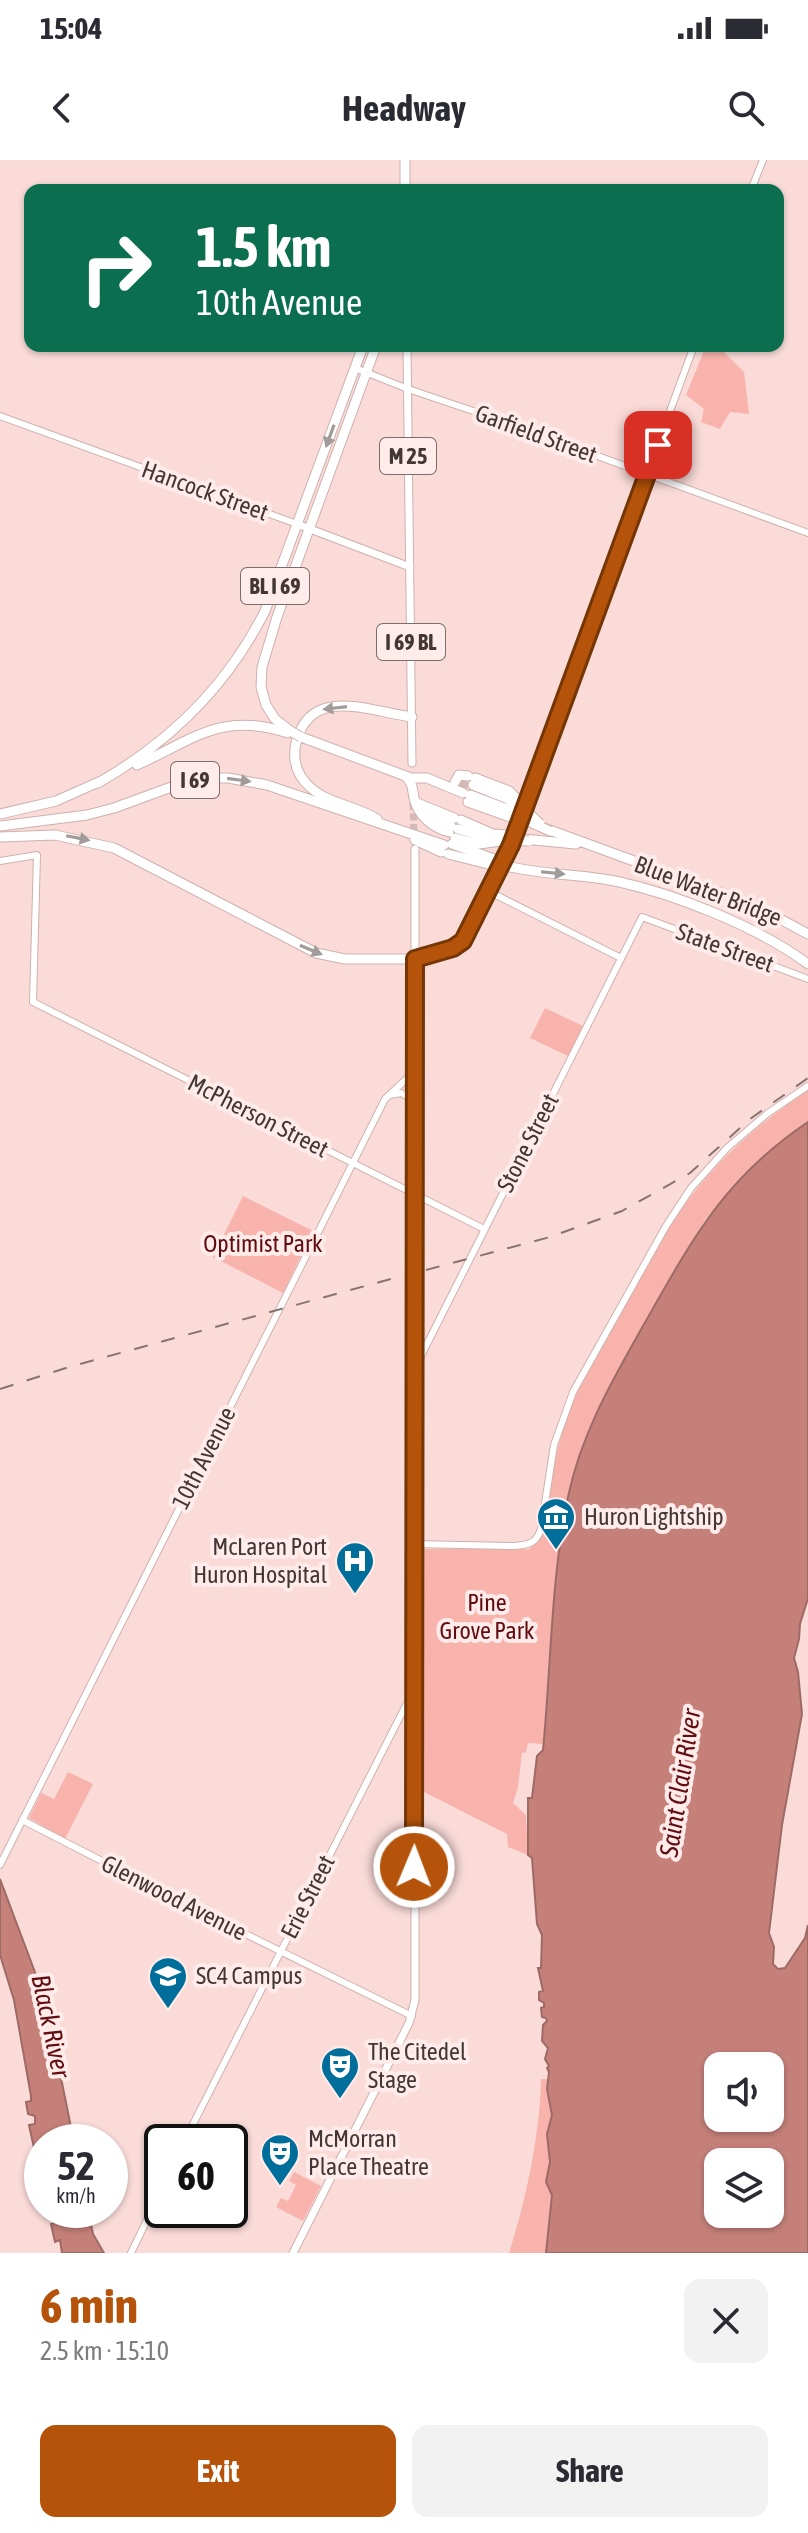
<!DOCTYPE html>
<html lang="en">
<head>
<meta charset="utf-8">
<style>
  :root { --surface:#fff; --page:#f2f2f3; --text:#2b2b33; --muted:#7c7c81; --accent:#b45309 }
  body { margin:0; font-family:"Asap Condensed",sans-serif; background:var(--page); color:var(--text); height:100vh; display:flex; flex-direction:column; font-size:30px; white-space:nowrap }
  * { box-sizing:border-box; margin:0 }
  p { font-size:26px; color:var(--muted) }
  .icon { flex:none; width:44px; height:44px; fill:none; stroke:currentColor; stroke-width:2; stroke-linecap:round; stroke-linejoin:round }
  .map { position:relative; height:2093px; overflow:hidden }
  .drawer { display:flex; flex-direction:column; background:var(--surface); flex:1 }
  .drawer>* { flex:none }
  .guide { position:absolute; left:24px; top:24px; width:760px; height:168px; border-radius:16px; box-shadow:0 2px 6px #0004; background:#0b6e4f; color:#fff; overflow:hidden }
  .buttons { position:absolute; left:704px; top:1892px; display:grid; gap:16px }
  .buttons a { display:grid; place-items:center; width:80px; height:80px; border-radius:16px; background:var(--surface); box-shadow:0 2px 6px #0004; font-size:40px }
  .speed { position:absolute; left:24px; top:1964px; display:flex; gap:16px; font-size:40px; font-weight:700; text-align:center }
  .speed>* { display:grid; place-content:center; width:104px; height:104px; border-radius:50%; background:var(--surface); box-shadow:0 2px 6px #0004; line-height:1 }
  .speed small { font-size:20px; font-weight:400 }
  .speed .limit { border:4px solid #111; border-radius:12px; background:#fff; color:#111 }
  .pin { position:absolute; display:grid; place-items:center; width:68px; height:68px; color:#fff; margin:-34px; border-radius:16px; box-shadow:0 4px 12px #0006 }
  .me { position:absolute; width:88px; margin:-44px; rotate:1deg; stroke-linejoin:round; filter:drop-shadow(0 0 6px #0008) }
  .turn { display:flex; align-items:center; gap:28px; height:168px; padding:0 40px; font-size:36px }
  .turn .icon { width:104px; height:104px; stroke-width:2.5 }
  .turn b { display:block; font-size:56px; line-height:68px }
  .round { display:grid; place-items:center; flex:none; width:84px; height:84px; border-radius:16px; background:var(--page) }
  .overview { display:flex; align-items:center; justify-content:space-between; height:136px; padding:0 40px }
  h1 { font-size:48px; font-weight:700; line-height:60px; color:var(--accent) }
  .cta { display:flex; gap:16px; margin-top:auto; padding:16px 40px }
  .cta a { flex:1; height:92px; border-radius:16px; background:var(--accent); color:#fff; font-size:32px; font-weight:700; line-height:92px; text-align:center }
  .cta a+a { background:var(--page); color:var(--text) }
  .status { display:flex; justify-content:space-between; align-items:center; height:56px; padding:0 40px; background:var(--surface); direction:ltr }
  .status svg { height:22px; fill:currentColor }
  header { display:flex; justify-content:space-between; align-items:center; height:104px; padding:0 40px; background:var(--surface); font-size:36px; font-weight:700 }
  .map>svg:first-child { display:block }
  .green { fill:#f8b3ac }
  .water { fill:#c5807a; stroke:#9e6a66; stroke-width:2; fill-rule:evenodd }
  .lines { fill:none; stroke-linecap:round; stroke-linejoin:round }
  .primary-tunnel { stroke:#d5bab8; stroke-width:7; stroke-dasharray:7 3.5; stroke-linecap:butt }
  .highway-tunnel { stroke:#d5bab8; stroke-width:9; stroke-dasharray:9 4.5; stroke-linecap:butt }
  .secondary-casing { stroke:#ceb1ae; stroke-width:8 }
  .primary-casing { stroke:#ceb1ae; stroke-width:9 }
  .highway-casing { stroke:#ceb1ae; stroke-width:11 }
  .secondary { stroke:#fff; stroke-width:6 }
  .primary { stroke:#fff; stroke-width:7 }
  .highway { stroke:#fff; stroke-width:9 }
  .rail { stroke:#877472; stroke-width:2; stroke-dasharray:14 14; stroke-linecap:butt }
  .highway-bridge-casing { stroke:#ceb1ae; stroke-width:11; stroke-linecap:butt }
  .highway-bridge { stroke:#fff; stroke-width:9 }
  .oneway { fill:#a19b9a }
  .route-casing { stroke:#753606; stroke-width:20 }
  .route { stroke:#b45309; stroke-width:14 }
  .labels { text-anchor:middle; stroke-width:8; stroke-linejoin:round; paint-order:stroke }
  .shield { fill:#ffecea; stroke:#7b6d6c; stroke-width:2 }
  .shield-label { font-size:22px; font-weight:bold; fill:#433736 }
  .street-label { font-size:24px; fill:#433736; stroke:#ffecea }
  .park-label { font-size:24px; fill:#610c11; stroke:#ffecea }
  .poi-label { font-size:24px; fill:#433736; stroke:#ffecea; text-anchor:start }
  .water-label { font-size:26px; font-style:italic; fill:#620d12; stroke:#ffecea }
</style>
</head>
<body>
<div class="status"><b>15:04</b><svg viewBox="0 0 49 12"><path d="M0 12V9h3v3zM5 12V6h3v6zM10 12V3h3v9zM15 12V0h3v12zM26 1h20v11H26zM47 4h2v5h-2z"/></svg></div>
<header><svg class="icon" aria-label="back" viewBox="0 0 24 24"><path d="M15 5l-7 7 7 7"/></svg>Headway<svg class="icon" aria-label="search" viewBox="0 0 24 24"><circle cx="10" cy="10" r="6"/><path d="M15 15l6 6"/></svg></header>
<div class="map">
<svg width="808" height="2093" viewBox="0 0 808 2093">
  <rect width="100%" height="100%" fill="#fadbd8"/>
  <!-- green -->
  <path class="green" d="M 706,186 L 722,190 L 744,212 L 749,254 L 730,252 L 720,269 L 701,262 L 704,249 L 686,235 Z
    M 545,848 L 583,866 L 568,896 L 530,878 Z
    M 808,930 L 808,962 L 707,1057 L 674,1110 L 586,1275 C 552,1372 551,1483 543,1584 L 528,1583 L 526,1593 L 522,1592 L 518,1627 L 513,1643 L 526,1655 L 528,1695 L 508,1687 L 507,1674 L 420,1630 L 420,1389 L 529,1389 L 542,1376 L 553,1306 L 566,1259 L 578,1230 L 672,1062 C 711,1005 751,969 808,930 Z
    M 243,1036 L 313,1071 L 283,1133 L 213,1097 Z
    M 68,1612 L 93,1624 L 65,1679 L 29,1658 L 41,1633 L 54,1639 Z
    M 541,1919 L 549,1919 L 547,1929 L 552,1955 L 547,1974 L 550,2002 L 546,2022 L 552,2034 L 546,2093 L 509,2093 C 526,2040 540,1974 541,1919 Z
    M 294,2012 L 321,2026 L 303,2061 L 276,2047 L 281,2038 L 288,2041 L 296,2025 L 289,2021 Z"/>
  <!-- water -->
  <path class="water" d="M 808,962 L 808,1438 L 800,1464 L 799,1479 L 794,1498 L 798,1512 L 802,1554 L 782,1665 L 769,1773 L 774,1787 L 773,1804 L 778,1809 L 785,1808 L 805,1778 L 808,1765 L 808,2093 L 546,2093 L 552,2035 L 546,2022 L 550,2002 L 547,1974 L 552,1955 L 547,1929 L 549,1912 L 547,1908 L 549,1906 L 545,1899 L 548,1888 L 542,1881 L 543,1865 L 547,1861 L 546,1858 L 542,1857 L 541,1848 L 544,1847 L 544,1843 L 539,1840 L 539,1832 L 543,1831 L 538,1808 L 541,1808 L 542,1775 L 537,1764 L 532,1698 L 528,1695 L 528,1638 L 532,1638 L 537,1596 L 543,1590 C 551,1507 551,1418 568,1337 C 581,1274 612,1221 643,1166 C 692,1080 723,1019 808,962 ZM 718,1906 L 770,1906 L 770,1958 L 718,1958 ZM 718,2002 L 770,2002 L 770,2054 L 718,2054 Z
    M 0,1719 L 39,1823 L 51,1904 L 58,1903 L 74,1982 L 42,1982 L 42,2024 L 29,1965 L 35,1964 L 35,1956 L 28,1954 L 26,1942 L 31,1941 L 31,1936 L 14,1840 L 0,1795 Z
    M 48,2050 L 88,2050 L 93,2074 L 104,2093 L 62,2093 L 60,2080 L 55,2082 L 51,2064 L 56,2062 L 55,2059 L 50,2059 Z"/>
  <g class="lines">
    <!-- primary-tunnel -->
    <path class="primary-tunnel" d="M 413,643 L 414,678"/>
    <!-- highway-tunnel -->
    <path class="highway-tunnel" d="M 459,624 L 472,628"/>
    <!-- secondary casing -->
    <g class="secondary-casing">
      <path id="secondary" d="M 751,30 L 763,0
        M 355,208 L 408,229 L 491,257 L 808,373
        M 0,256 L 297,364
        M 0,701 L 37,695 L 33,842 L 484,1069
        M 490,732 L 621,798
        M 415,799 L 450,789 L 463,781 L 500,711 L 694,186
        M 390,935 L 401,933 L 415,941
        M 416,1206 L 642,757 L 808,819
        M 414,1384 L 513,1386 C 528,1385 536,1384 541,1369 L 554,1285 L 573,1232 L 666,1066 L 691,1028 L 727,988 L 768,953 L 808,926
        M 22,1660 L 217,1760 L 412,1856
        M 0,1705 L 385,939 L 415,911
        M 184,1982 L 406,1545 L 414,1537
        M 131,2093 L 162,2029"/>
    </g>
    <!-- primary casing -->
    <g class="primary-casing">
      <path id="primary" d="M 407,186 L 412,603
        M 297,364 L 410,407
        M 293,2093 L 409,1863 L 415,1840 L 415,689"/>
    </g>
    <!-- highway casing -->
    <g class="highway-casing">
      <path id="highway" d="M 405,30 L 405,0
        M 292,572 L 275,559 L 266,545 L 261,527 L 262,507 L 277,457 L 376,186
        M 301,577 L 411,618 L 427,618 L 463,633
        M 137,605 C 194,579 222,551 288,573
        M 404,615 C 413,623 412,627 414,638 C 418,656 433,668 449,672
        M 475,618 L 509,631 L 519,641
        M 455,622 L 459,615 L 468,616
        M 98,623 C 170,582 228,525 265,451 L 363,186
        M 473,625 L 506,638 L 518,645
        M 470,635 L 515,652
        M 468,642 L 513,658
        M 417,643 L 454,658
        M 424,652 L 433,659 L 451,666
        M 0,654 L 56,641 L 101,621
        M 377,659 C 357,646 329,644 311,628 C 297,616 292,601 296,583 C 310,524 371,552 412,557
        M 461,660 L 493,674 L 507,675
        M 0,666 L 87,655 L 114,648 L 185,622 L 203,618 L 228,618 L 267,625 L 444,685
        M 544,668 L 754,745 L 808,774
        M 458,669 L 493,679
        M 0,677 L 55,675 L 114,688 L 316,793 L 345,799 L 415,799
        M 455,678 L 479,684 L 509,680
        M 523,679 L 576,684
        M 415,680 L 441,692
        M 452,684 L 494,699
        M 448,694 L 492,705
        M 511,707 C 545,715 581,714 615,721 C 676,734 758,767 808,804"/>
    </g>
    <!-- secondary -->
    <use href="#secondary" class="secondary"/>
    <!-- primary -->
    <use href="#primary" class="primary"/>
    <!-- highway -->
    <use href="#highway" class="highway"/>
    <!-- rail -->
    <path class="rail" d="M 426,1110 L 550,1077 L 622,1051 L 690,1013 L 750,959 L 808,918
      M 0,1229 L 69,1207 L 398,1117"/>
    <!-- highway-bridge casing -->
    <g class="highway-bridge-casing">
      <path id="highway-bridge" d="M 292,572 L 301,577
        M 518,643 L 540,664
        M 514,655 L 550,671
        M 505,680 L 529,681
        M 492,705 L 511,707"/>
    </g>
    <!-- highway-bridge -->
    <use href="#highway-bridge" class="highway-bridge"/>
  </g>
  <!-- one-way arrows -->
  <defs><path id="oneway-solid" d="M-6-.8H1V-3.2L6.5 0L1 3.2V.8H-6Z" transform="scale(2)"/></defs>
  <g class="oneway">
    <use href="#oneway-solid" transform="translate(330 276) rotate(110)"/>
    <use href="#oneway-solid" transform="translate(335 548) rotate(173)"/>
    <use href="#oneway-solid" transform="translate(239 620) rotate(8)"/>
    <use href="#oneway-solid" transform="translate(78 678) rotate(11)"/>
    <use href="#oneway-solid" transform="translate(553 713) rotate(6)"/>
    <use href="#oneway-solid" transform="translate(311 790) rotate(23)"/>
  </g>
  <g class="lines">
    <!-- route casing -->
    <g class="route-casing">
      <path id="route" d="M 414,1707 L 415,799 L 453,788 L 463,781 L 511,685 L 658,285"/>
    </g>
    <!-- route -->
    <use href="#route" class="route"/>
  </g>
  <!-- icons -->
  <defs>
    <g id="museum-pin" transform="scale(2)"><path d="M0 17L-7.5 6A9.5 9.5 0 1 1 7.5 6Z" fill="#006e9a" stroke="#ffecea"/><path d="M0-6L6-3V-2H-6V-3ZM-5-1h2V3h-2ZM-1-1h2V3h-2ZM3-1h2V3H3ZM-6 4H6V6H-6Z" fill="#fff"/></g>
    <g id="hospital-pin" transform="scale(2)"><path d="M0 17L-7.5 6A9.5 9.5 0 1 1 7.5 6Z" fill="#006e9a" stroke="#ffecea"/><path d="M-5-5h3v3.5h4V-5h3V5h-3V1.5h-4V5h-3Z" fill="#fff"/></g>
    <g id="university-pin" transform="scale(2)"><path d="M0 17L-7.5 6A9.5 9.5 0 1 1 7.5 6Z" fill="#006e9a" stroke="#ffecea"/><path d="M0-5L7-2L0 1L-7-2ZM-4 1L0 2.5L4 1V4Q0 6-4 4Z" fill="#fff"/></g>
    <g id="theatre-pin" transform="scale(2)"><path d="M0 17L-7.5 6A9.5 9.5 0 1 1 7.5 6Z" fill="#006e9a" stroke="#ffecea"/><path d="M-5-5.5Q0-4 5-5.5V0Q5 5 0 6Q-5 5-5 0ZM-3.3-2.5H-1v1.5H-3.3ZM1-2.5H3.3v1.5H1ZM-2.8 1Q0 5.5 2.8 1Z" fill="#fff"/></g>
  </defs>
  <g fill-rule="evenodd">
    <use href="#museum-pin" x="556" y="1357"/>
    <use href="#hospital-pin" x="355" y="1401"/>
    <use href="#university-pin" x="168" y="1816"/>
    <use href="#theatre-pin" x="340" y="1906"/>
    <use href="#theatre-pin" x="280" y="1993"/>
  </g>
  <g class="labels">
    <!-- shield labels -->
    <g class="shield">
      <rect x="380" y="278" width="56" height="36" rx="6"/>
      <rect x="241" y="408" width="68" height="36" rx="6"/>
      <rect x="377" y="464" width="68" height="36" rx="6"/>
      <rect x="171" y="602" width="48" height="36" rx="6"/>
    </g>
    <g class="shield-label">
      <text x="408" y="304">M 25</text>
      <text x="275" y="434">BL I 69</text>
      <text x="411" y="490">I 69 BL</text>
      <text x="195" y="628">I 69</text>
    </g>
    <!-- street labels -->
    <g class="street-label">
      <text transform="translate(536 274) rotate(20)" y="8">Garfield Street</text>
      <text transform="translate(205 331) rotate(20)" y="8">Hancock Street</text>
      <text transform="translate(708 731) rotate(21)" y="8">Blue Water Bridge</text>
      <text transform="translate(725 788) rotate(20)" y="8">State Street</text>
      <text transform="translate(258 956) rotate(27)" y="8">McPherson Street</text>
      <text transform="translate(528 983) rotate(-63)" y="8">Stone Street</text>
      <text transform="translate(204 1298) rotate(-63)" y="8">10th Avenue</text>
      <text transform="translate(308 1737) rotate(-63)" y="8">Erie Street</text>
      <text transform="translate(174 1738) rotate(27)" y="8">Glenwood Avenue</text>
    </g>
    <!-- park labels -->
    <g class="park-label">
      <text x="263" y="1092">Optimist Park</text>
      <text x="487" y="1451">Pine<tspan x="487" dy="28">Grove Park</tspan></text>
    </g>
    <!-- poi labels -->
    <g class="poi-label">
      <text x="584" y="1365">Huron Lightship</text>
      <text x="327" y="1395" text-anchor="end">McLaren Port<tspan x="327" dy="28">Huron Hospital</tspan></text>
      <text x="196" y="1824">SC4 Campus</text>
      <text x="368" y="1900">The Citedel<tspan x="368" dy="28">Stage</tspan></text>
      <text x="308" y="1987">McMorran<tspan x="308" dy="28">Place Theatre</tspan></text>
    </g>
    <!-- water labels -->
    <g class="water-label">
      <text transform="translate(680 1623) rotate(-81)" y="9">Saint Clair River</text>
      <text transform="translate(51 1866) rotate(78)" y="9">Black River</text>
    </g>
  </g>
</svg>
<div class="buttons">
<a><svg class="icon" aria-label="sound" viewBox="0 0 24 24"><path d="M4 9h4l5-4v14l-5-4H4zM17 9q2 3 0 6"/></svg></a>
<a><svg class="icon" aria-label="layers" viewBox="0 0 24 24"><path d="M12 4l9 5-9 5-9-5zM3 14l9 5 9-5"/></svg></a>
</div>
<div class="speed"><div>52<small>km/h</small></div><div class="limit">60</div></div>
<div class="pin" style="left:658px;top:285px;background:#d93025"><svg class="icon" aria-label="arrive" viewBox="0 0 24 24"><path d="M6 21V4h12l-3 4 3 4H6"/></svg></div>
<svg class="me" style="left:414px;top:1707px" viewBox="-20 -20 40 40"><circle r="17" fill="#b45309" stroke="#fff" stroke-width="3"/><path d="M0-11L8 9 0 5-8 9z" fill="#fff"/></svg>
<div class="guide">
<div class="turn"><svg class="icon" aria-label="right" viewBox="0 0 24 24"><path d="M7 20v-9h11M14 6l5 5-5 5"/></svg><div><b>1.5 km</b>10th Avenue</div></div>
</div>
</div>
<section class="drawer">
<div class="overview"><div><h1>6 min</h1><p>2.5 km · 15:10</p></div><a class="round"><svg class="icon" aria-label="close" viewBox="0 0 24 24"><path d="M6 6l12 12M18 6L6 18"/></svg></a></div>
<div class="cta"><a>Exit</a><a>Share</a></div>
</section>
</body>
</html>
